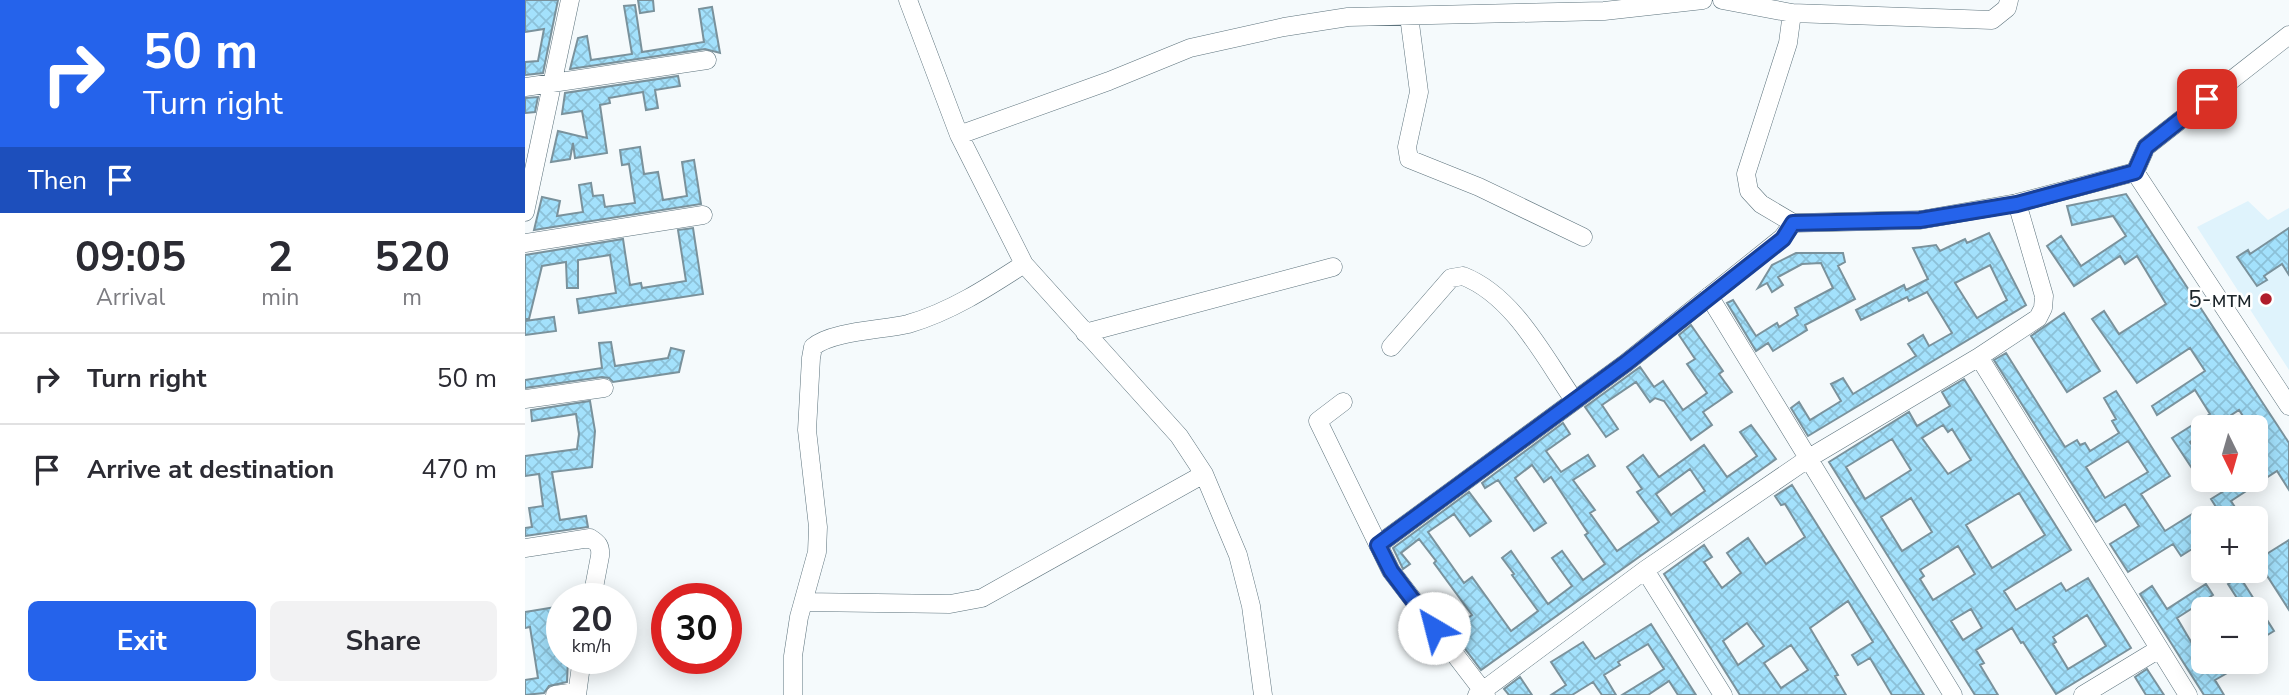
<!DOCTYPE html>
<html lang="en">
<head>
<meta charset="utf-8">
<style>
  :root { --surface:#fff; --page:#f2f2f3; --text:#2b2b33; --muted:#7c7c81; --line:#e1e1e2; --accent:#2563eb }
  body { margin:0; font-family:"Nunito Sans",sans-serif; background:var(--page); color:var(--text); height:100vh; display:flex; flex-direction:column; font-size:26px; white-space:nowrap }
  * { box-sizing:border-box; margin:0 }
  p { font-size:23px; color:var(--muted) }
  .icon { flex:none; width:38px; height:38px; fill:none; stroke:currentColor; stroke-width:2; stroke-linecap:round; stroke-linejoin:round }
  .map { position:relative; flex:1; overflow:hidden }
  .panel { display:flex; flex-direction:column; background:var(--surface); width:525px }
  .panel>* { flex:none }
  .top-card { background:#2563eb; color:#fff; overflow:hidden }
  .needle { width:46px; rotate:175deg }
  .buttons { position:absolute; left:1666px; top:415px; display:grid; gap:14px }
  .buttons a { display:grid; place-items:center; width:77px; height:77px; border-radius:10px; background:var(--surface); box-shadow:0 4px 18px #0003; font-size:35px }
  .speed { position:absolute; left:21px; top:583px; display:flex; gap:14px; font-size:35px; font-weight:700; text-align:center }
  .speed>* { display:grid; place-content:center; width:91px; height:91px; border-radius:50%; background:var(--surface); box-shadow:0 4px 18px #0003; line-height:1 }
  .speed small { font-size:18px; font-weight:400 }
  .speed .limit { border:10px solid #d22; background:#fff; color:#111 }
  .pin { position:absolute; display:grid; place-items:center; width:60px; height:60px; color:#fff; margin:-30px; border-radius:14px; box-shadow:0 4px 10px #0006 }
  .me { position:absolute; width:77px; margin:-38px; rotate:323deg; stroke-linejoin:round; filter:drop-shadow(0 0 5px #0008) }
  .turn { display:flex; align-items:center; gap:24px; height:147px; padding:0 28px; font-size:32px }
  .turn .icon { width:91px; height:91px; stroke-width:2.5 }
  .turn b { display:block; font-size:49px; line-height:60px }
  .then { display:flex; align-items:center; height:66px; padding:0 28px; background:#0003; gap:14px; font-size:26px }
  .eta { display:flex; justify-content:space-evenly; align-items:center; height:119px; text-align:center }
  .eta b { font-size:42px; font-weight:700; line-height:49px }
  .button { display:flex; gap:14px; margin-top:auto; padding:14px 28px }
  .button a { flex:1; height:80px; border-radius:10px; background:var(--accent); color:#fff; font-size:28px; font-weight:700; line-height:80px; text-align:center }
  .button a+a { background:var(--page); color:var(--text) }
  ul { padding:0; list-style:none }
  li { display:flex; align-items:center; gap:21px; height:91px; padding:0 28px; border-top:2px solid var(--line) }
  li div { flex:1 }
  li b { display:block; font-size:26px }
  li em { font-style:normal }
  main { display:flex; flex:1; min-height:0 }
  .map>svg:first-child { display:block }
  .built { fill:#dff3fc }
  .building { fill:url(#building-cross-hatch); stroke:#7a929c; stroke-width:2; fill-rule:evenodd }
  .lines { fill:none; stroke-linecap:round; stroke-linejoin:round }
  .minor-casing { stroke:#5c727c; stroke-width:19 }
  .minor { stroke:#fff; stroke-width:18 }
  .route-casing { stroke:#184099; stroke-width:18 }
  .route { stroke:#2563eb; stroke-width:12 }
  .poi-dot { fill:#b01d2b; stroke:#fff; stroke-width:2.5 }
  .labels { text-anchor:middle; stroke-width:5; stroke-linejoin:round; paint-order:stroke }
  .poi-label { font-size:23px; fill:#1c252a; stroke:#fff; text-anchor:end }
</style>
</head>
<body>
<main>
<section class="panel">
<div class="top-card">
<div class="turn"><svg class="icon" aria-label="right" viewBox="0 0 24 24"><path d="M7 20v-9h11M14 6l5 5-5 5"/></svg><div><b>50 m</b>Turn right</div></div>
<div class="then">Then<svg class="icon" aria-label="arrive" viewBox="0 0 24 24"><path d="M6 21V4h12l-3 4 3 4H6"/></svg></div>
</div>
<div class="eta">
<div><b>09:05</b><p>Arrival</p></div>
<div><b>2</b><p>min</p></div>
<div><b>520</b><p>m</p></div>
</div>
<ul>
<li><svg class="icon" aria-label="right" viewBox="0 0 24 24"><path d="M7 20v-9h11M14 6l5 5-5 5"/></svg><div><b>Turn right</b></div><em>50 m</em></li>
<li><svg class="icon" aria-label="arrive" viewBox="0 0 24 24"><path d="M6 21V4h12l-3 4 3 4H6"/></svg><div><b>Arrive at destination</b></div><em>470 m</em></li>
</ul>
<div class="button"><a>Exit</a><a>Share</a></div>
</section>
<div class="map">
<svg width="1764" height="695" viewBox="0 0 1764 695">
  <defs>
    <pattern id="building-cross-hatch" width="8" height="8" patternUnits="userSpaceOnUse" patternTransform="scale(1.75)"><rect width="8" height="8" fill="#a3e1fc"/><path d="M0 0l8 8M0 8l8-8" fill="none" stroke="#8cc1d8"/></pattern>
  </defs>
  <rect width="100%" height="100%" fill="#f5fafc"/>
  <!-- built -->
  <path class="built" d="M 1723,201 L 1743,220 L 1764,208 L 1764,370 L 1672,227 Z"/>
  <!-- building -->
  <path class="building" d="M 0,0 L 33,0 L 18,73 L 0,75 L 0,62 L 13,61 L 19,29 L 0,32 Z
    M 113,0 L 128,0 L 129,11 L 115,13 Z
    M 110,5 L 117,52 L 179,42 L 174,9 L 187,7 L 195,53 L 180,49 L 45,69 L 53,38 L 62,36 L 66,60 L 107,54 L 99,6 Z
    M 153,76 L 155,86 L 130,90 L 133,108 L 121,110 L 118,92 L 84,98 L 85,103 L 75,105 L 82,153 L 50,158 L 48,143 L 45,159 L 26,162 L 33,131 L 62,138 L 57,111 L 37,114 L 40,93 Z
    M 13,97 L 10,112 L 0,113 L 0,98 Z
    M 115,147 L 119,174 L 133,172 L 138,200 L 162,196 L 157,162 L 169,160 L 176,204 L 9,230 L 17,197 L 35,201 L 32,216 L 58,212 L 54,185 L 66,183 L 68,196 L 78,195 L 80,207 L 110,203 L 104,164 L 97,165 L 95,150 Z
    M 1601,194 L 1764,443 L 1764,490 L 1752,471 L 1706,501 L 1717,518 L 1698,518 L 1686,499 L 1717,480 L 1731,480 L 1731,427 L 1725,427 L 1714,410 L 1688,427 L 1678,427 L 1678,433 L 1665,442 L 1678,462 L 1678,485 L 1647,438 L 1685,414 L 1670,390 L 1632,415 L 1627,406 L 1680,371 L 1665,348 L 1612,383 L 1567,319 L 1579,311 L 1594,334 L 1641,304 L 1612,256 L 1600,264 L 1595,256 L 1549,286 L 1522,246 L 1536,236 L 1556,266 L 1601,236 L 1588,216 L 1547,225 L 1542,206 Z
    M 168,228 L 178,294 L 54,313 L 52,299 L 91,293 L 85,255 L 53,260 L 53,288 L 42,288 L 41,262 L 17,266 L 4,319 L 0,319 L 0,255 L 98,239 L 105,285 L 116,283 L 117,288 L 161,281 L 153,230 Z
    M 1764,228 L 1764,275 L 1757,264 L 1739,276 L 1742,280 L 1732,286 L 1712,257 L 1723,250 L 1725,254 Z
    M 1464,233 L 1501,305 L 1283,436 L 1266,408 L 1274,402 L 1285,420 L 1316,401 L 1306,384 L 1318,378 L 1328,394 L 1391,356 L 1383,344 L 1398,335 L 1404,346 L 1427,333 L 1402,292 L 1384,301 L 1382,297 L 1336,320 L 1331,310 L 1379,285 L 1381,290 L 1403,279 L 1388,248 L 1411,245 L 1415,251 L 1440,239 L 1442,243 ZM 1465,265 L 1482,300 L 1452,318 L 1430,283 Z
    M 1271,253 L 1318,253 L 1320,262 L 1313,266 L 1330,299 L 1280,325 L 1282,330 L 1248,351 L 1243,343 L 1231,351 L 1202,303 L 1208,300 L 1231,336 L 1252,323 L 1254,327 L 1273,315 L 1270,308 L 1308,288 L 1296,263 L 1277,264 L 1253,277 L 1258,285 L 1247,292 L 1242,283 L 1233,288 L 1247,265 Z
    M 1539,313 L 1575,371 L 1542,392 L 1506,336 Z
    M 29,317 L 31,331 L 0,335 L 0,321 Z
    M 1166,325 L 1198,371 L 1194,374 L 1207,392 L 1178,412 L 1187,425 L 1166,440 L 1139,401 L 1130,398 L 1125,402 L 1111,382 L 1077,405 L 1093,429 L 1081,437 L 1060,407 L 1115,367 L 1129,387 L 1138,381 L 1158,410 L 1182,393 L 1162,364 L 1170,359 L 1154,335 Z
    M 86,342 L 90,366 L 143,358 L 146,348 L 159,351 L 154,372 L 88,382 L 84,378 L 77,377 L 0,388 L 0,380 L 77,368 L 74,343 Z
    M 1481,353 L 1540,447 L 1552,440 L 1555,445 L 1560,443 L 1565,451 L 1594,433 L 1587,421 L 1591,419 L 1579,398 L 1591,391 L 1645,476 L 1616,494 L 1640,531 L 1669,513 L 1678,528 L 1678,542 L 1656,556 L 1648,544 L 1603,572 L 1585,544 L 1614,526 L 1600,504 L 1571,522 L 1469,360 ZM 1603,441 L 1623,472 L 1580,498 L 1561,467 Z
    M 1439,379 L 1546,550 L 1479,591 L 1491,610 L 1536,583 L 1541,591 L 1563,578 L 1606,648 L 1531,694 L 1498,642 L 1496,643 L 1487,628 L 1451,650 L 1459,663 L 1455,665 L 1473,695 L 1450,695 L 1304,462 L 1384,412 L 1392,426 L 1425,406 L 1417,392 ZM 1418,425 L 1423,432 L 1427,429 L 1446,460 L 1423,474 L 1397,438 ZM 1367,439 L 1386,470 L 1340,499 L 1321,467 ZM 1494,493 L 1520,535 L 1467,568 L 1441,525 ZM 1386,498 L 1407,532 L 1377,551 L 1356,517 ZM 1433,546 L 1450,574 L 1408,600 L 1395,579 L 1399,576 L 1395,570 ZM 1446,609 L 1457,628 L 1438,640 L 1426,621 ZM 1562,615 L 1581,646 L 1543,669 L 1528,644 L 1531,642 L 1528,637 Z
    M 65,401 L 70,431 L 67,467 L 27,472 L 35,520 L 61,516 L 63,527 L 0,536 L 0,528 L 7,527 L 4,508 L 18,506 L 14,474 L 0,476 L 0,456 L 52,449 L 54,434 L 51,414 L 7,421 L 6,410 Z
    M 1038,423 L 1045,434 L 1021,451 L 1036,472 L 1063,455 L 1070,466 L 1048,480 L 1070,510 L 1065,513 L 1092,551 L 1134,522 L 1112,492 L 1117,489 L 1102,467 L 1118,455 L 1134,477 L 1179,445 L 1202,477 L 1232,456 L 1215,432 L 1226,425 L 1251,459 L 956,670 L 926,630 L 947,615 L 909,563 L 911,561 L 894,539 L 876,553 L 885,564 L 878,569 L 868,548 L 944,492 L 966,521 L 945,536 L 929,514 L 903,532 L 939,583 L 947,577 L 986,631 L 1013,611 L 987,575 L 989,574 L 977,558 L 986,551 L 1023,604 L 1047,586 L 1027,558 L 1037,551 L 1058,580 L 1080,564 L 1060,535 L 1063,533 L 1026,477 L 1019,482 L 1007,465 L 990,478 L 1021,523 L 1009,531 L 973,480 L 960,488 L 957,483 ZM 1165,469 L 1180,491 L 1146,515 L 1131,494 Z
    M 1267,485 L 1281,507 L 1399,695 L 1367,695 L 1345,658 L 1333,665 L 1327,655 L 1348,642 L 1323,601 L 1285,628 L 1313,675 L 1310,676 L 1321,695 L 1215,695 L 1139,574 L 1179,545 L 1187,557 L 1179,562 L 1197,588 L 1216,573 L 1202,553 L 1223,538 L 1241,564 L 1280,537 L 1260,504 L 1256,505 L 1250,496 ZM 1222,623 L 1239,646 L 1213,665 L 1198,641 ZM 1266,645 L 1283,670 L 1256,688 L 1239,663 Z
    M 1764,540 L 1764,610 L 1732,560 Z
    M 1715,577 L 1749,631 L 1731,642 L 1731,609 L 1719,609 L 1703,584 Z
    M 1681,584 L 1688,595 L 1652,618 L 1678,662 L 1697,662 L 1704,672 L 1690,680 L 1699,695 L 1679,695 L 1615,594 L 1627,586 L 1642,609 Z
    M 37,606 L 37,658 L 43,658 L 42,682 L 24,686 L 19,693 L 0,695 L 0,680 L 13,678 L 5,627 L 0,628 L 0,612 Z
    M 1126,624 L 1171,695 L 1153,695 L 1144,681 L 1123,695 L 1097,695 L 1139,669 L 1123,644 L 1093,662 L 1095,665 L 1079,675 L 1091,695 L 1077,695 L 1068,682 L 1047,695 L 1026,695 L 1041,685 L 1026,662 L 1058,642 L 1070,659 Z
    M 1622,669 L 1639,695 L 1621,695 L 1610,677 Z
    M 995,677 L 1007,695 L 984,695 L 979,689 Z"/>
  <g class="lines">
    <!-- minor casing -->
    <g class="minor-casing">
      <path id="minor" d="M 383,0 L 434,135 L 499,264 L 654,436 L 679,474 L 713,555 L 726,606 L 738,695
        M 1197,0 L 1267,13 L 1467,20 L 1482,8 L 1484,0
        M 1267,13 L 1263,43 L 1221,174 L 1224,191 L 1236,204 L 1268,223 L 1395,220 L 1492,203 L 1610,172 L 1621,147 L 1764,35
        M 884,16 L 894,92 L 882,147 L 884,159 L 954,187 L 1058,237
        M 0,87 L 182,60
        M 434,135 L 584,81 L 665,48 L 759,27 L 823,17 L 1079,11 L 1178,0
        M 1610,172 L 1764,406
        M 0,212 L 45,0
        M 0,243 L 178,215
        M 1184,296 L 1428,695
        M 560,333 L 808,267
        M 866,347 L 926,278 L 938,276 C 989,296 1019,357 1049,400
        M 1454,357 L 1513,318 L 1518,308 L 1519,296 L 1492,203
        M 0,399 L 79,388
        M 818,402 L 793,421 L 866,571 L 961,695
        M 853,545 L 1101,363 L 1257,238 L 1268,223
        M 0,548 L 65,538 C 73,543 76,546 75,556 L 67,598
        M 1120,570 L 1198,695
        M 278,602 L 425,604 L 457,598 L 679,474
        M 30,695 L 51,692
        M 52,695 L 57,658
        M 268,695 L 268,656 L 274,617 L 292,552 L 293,527 L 282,430 L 286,358 L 288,347 C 306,331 358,330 383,324 C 425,312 462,288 499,264
        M 952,695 L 1120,570 L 1284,458 L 1454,357 L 1663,695
        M 1558,695 L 1634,649"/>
    </g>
    <!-- minor -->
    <use href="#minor" class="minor"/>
  </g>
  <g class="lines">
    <!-- route casing -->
    <g class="route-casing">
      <path id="route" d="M 909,628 L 866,571 L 853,545 L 1101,363 L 1258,239 L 1268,223 L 1395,220 L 1492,204 L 1610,172 L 1621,147 L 1682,99"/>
    </g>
    <!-- route -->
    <use href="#route" class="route"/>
  </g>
  <!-- markers -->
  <circle class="poi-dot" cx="1741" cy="299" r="7"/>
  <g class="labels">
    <!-- poi labels -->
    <g class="poi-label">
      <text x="1727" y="307">5-мтм</text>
    </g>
  </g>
</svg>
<div class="buttons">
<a><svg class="needle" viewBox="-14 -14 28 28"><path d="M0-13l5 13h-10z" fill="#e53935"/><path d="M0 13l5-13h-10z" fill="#7c7c81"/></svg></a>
<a>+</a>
<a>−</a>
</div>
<div class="speed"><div>20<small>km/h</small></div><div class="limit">30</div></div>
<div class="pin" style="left:1682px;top:99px;background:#d93025"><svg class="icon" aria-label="arrive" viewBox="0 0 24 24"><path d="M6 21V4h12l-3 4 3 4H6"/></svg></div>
<svg class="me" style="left:909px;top:628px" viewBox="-20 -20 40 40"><circle r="19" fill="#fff"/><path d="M0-13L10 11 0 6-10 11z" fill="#2563eb"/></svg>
</div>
</main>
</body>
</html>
